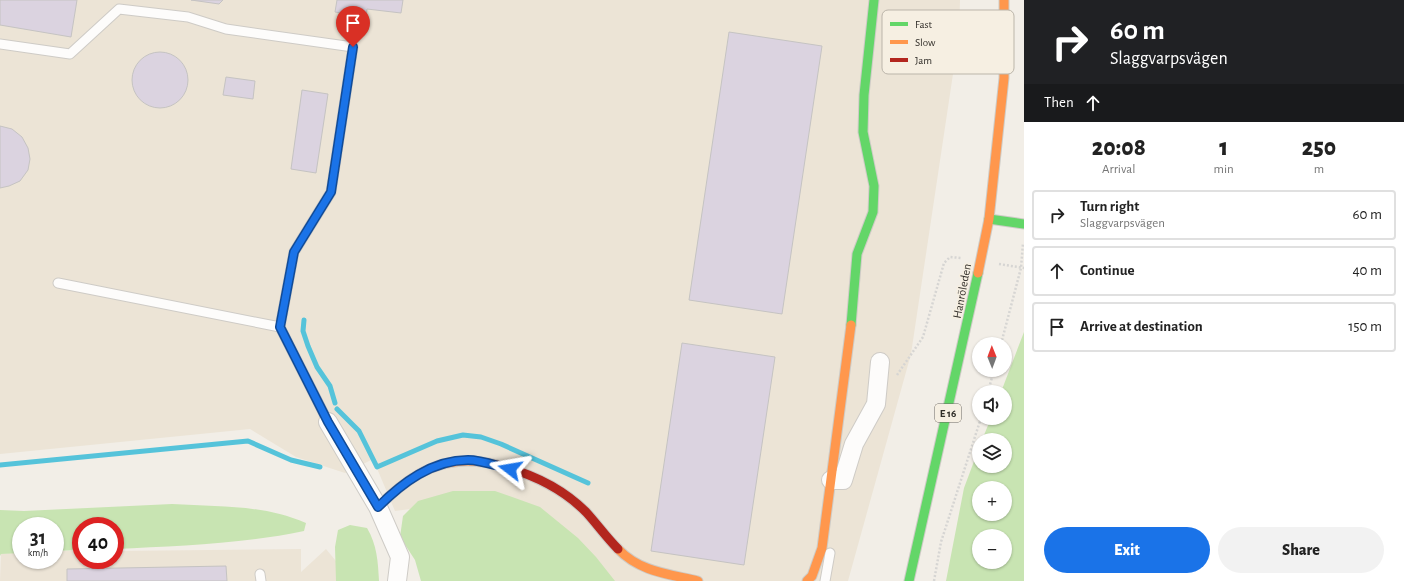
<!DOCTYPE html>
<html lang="en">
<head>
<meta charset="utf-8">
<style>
  :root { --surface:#fff; --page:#f2f2f2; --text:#222; --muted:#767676; --line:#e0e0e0; --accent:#1a73e8 }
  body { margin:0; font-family:"Alegreya Sans",sans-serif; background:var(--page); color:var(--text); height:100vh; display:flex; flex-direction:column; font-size:15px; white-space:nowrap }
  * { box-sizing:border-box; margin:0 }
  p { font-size:13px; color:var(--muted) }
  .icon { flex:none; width:22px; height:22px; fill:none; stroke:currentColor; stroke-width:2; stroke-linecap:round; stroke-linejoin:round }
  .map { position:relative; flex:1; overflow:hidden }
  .side { display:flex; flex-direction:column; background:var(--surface); width:380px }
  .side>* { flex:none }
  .top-card { background:#202124; color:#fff; overflow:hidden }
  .needle { width:26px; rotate:359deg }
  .tools { position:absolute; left:972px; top:337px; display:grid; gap:8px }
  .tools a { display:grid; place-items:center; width:40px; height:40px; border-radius:50%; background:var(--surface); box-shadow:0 1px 3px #0004; font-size:20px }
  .speed { position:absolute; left:12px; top:517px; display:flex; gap:8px; font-size:20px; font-weight:700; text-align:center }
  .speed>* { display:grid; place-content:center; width:52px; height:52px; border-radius:50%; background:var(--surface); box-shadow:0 1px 3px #0004; line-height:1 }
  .speed small { font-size:10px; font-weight:400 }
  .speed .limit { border:6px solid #d22; background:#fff; color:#111 }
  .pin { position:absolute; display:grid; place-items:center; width:34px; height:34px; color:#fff; margin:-41px -17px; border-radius:50% 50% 50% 0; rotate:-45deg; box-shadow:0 0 4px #0007 }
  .pin .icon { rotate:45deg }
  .me { position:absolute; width:44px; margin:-22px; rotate:284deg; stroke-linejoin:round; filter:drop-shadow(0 0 3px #0008) }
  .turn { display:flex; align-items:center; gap:14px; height:84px; padding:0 20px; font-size:18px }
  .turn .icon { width:52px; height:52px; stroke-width:2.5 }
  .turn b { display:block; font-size:28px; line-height:34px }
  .then { display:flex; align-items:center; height:38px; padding:0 20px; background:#0003; gap:8px; font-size:15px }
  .eta { display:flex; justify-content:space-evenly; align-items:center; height:68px; text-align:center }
  .eta b { font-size:24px; font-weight:800; line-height:28px }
  .cta { display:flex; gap:8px; margin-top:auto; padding:8px 20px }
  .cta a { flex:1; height:46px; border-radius:24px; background:var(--accent); color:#fff; font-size:16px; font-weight:800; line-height:46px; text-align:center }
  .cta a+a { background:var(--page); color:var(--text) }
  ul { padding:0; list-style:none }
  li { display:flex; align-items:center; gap:12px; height:50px; margin:0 8px 6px; padding:0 12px; border:2px solid var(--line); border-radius:4px }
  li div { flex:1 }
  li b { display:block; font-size:15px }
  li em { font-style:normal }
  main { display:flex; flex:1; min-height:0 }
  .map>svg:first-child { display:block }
  .built { fill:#ece4d6 }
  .green { fill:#c8e4b2; fill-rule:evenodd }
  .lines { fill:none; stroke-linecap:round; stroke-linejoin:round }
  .stream { stroke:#55c3da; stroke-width:5 }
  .building { fill:#dbd3e0; stroke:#c5c3c2 }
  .lane-casing { stroke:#cecbc6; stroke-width:11 }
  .street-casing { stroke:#cecbc6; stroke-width:20 }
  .fast-casing { stroke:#cecbc6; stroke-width:11 }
  .slow-casing { stroke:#cecbc6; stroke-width:11 }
  .jam-casing { stroke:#cecbc6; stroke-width:11 }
  .path { stroke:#d6d5d3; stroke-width:2.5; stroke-dasharray:2 2; stroke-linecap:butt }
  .lane { stroke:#fdfcfb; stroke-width:9 }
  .street { stroke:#fdfcfb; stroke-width:18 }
  .fast { stroke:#63d668; stroke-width:9 }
  .slow { stroke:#ff974d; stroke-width:9 }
  .jam { stroke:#b3261e; stroke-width:9 }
  .route-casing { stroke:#114b97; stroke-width:10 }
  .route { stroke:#1a73e8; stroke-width:7 }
  .labels { text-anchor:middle; stroke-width:3.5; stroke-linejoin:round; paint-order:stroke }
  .shield { fill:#f6efe2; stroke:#6b6760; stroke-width:1 }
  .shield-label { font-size:11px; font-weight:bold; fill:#302d28 }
  .street-label { font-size:12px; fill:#302d28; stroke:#f6efe2 }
  .key { fill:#f6efe2; stroke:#bbb5aa; stroke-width:1 }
  .key-label { font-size:11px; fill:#302d28 }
</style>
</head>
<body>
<main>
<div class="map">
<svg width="1024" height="581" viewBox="0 0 1024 581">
  <rect width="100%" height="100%" fill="#f2eee7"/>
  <!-- built -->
  <path class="built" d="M 0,0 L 960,0 L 959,34 L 911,354 L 848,581 L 614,581 L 551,519 L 487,499 L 395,511 L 373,459 L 345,473 L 296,457 L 250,429 L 0,454 Z
    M 301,549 L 301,572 L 326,549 L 336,561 L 336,581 L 0,581 L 1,554 L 21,552 L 21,560 L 55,560 L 55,551 L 81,551 L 81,560 L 115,560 L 115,551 Z"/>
  <!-- green -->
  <path class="green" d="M 1024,332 L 1024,581 L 946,581 L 964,488 L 979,448 L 979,466 L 1005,466 L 1005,440 L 982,440 L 991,418 L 1005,418 L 1005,392 L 1001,392 ZM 979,488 L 1005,488 L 1005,514 L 979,514 ZM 979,536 L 1005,536 L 1005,562 L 979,562 Z
    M 453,491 L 495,491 L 540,507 L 578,538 L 596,557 L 615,581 L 421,581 L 415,560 L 400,537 L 403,516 L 418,501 Z
    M 172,504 C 219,507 261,504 306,523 L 304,531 C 242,544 178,546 115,549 L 115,526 L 81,526 L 81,550 L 55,551 L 55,526 L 21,526 L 21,553 L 1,554 L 0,556 L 0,510 L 24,511 Z
    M 350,525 L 367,528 C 377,545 378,561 379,581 L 336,581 L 335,547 L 338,530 Z"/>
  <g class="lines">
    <!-- stream -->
    <path class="stream" d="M 304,320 L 303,331 L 308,346 L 317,367 L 330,386 L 335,403
      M 337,409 L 359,431 L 377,467 L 437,441 L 463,435 L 481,437 L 501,444 L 588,483
      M 0,465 L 248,441 L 291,460 L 320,467"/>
  </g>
  <!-- building -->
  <path class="building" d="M 0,0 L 77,0 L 71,37 L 0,25 Z
    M 191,0 L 223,0 L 219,4 Z
    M 337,0 L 403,0 L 401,13 L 367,9 L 366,17 L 335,12 Z
    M 729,32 L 822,46 L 782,314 L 689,300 Z
    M132 80a28 28 0 1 1 56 0a28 28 0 1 1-56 0Z
    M 226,77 L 255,81 L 253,99 L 223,95 Z
    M 302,90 L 328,94 L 316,173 L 291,169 Z
    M 0,126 L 12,129 L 22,137 L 28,148 L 30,159 L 28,170 L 20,181 L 9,186 L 0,188 Z
    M 682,343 L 775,357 L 744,565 L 651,551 Z
    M 226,566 L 227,581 L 67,581 L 67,569 Z"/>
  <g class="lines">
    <!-- lane casing -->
    <g class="lane-casing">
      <path id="lane" d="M 0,44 L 70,54 L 119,9 L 188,17 L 226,29 L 353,47 L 331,192 L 294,252 L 280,327
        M 58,283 L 280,327 L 328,422
        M 260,574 L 261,581
        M 825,581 L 830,553"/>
    </g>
    <!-- street casing -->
    <g class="street-casing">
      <path id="street" d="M 328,422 L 378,507 L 400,557 L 397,581
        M 831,480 L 843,480 L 854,444 L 876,404 L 880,362"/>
    </g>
    <!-- fast casing -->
    <g class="fast-casing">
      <path id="fast" d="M 989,219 L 1024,224
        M 851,325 L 857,254 L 873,212 L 874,186 L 863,132 L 864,95 L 874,0
        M 909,581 L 978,273"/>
    </g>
    <!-- slow casing -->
    <g class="slow-casing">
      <path id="slow" d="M 978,273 L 989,219 L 1004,78 L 1004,0
        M 378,507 C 413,472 446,452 497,465
        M 618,549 C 640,572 669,574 698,581
        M 807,581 L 812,576 L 822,548 L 851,325"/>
    </g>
    <!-- jam casing -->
    <g class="jam-casing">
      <path id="jam" d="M 497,465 C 530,473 562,488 586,512 C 597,524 606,537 618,549"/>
    </g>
    <!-- path -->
    <path class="path" d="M 999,264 L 1024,268
      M 1001,344 L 1021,268 L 1023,243
      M 897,375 L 923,337 L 944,263 L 950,257 L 961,258
      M 988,392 L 994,370
      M 934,581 L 941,542 L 981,418"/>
    <!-- lane -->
    <use href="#lane" class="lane"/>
    <!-- street -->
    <use href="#street" class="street"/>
    <!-- fast -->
    <use href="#fast" class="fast"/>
    <!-- slow -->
    <use href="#slow" class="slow"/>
    <!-- jam -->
    <use href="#jam" class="jam"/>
  </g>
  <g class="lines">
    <!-- route casing -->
    <g class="route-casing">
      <path id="route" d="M 353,47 L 331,192 L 294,252 L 280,327 L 328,422 L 378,507 C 402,483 432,460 468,460 C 481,460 497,466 510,469"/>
    </g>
    <!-- route -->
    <use href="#route" class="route"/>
  </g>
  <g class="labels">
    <!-- shield labels -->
    <rect class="shield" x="935" y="404" width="26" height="18" rx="3"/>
    <g class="shield-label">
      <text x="948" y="417">E 16</text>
    </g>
    <!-- street labels -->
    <g class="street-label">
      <text transform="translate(962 291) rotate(-79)" y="4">Hanröleden</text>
    </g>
  </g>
  <!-- legend -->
  <rect x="882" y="10" width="132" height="64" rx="6" class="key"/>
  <rect x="890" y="22" width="18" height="4" fill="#63d668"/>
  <rect x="890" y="40" width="18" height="4" fill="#ff974d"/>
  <rect x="890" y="58" width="18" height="4" fill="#b3261e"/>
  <g class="key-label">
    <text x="915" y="28">Fast</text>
    <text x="915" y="46">Slow</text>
    <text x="915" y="64">Jam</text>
  </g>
</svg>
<div class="tools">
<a><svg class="needle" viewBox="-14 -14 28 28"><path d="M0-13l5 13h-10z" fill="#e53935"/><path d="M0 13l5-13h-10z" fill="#767676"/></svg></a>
<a><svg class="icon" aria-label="sound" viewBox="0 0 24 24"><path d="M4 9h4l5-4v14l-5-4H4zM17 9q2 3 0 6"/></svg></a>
<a><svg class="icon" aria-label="layers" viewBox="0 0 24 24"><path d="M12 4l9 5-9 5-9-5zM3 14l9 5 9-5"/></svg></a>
<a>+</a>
<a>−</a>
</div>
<div class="speed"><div>31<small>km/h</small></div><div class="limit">40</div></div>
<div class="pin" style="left:353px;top:47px;background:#d93025"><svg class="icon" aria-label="arrive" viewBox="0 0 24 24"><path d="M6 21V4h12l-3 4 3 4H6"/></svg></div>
<svg class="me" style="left:510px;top:469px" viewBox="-20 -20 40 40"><path d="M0-17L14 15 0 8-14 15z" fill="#1a73e8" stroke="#fff" stroke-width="4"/></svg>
</div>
<section class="side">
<div class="top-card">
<div class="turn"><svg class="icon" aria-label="right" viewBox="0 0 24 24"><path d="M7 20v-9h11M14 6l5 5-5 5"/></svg><div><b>60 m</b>Slaggvarpsvägen</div></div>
<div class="then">Then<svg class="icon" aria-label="ahead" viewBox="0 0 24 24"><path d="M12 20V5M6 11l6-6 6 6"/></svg></div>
</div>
<div class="eta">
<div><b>20:08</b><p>Arrival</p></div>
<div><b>1</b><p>min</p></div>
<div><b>250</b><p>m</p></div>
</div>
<ul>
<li><svg class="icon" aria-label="right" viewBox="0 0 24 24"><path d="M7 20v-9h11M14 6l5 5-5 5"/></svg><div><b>Turn right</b><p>Slaggvarpsvägen</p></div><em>60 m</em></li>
<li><svg class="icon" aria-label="ahead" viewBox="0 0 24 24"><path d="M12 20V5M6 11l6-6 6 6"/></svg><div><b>Continue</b></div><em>40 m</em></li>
<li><svg class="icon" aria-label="arrive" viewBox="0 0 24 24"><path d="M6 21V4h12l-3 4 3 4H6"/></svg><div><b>Arrive at destination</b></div><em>150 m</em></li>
</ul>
<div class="cta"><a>Exit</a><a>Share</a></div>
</section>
</main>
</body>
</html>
